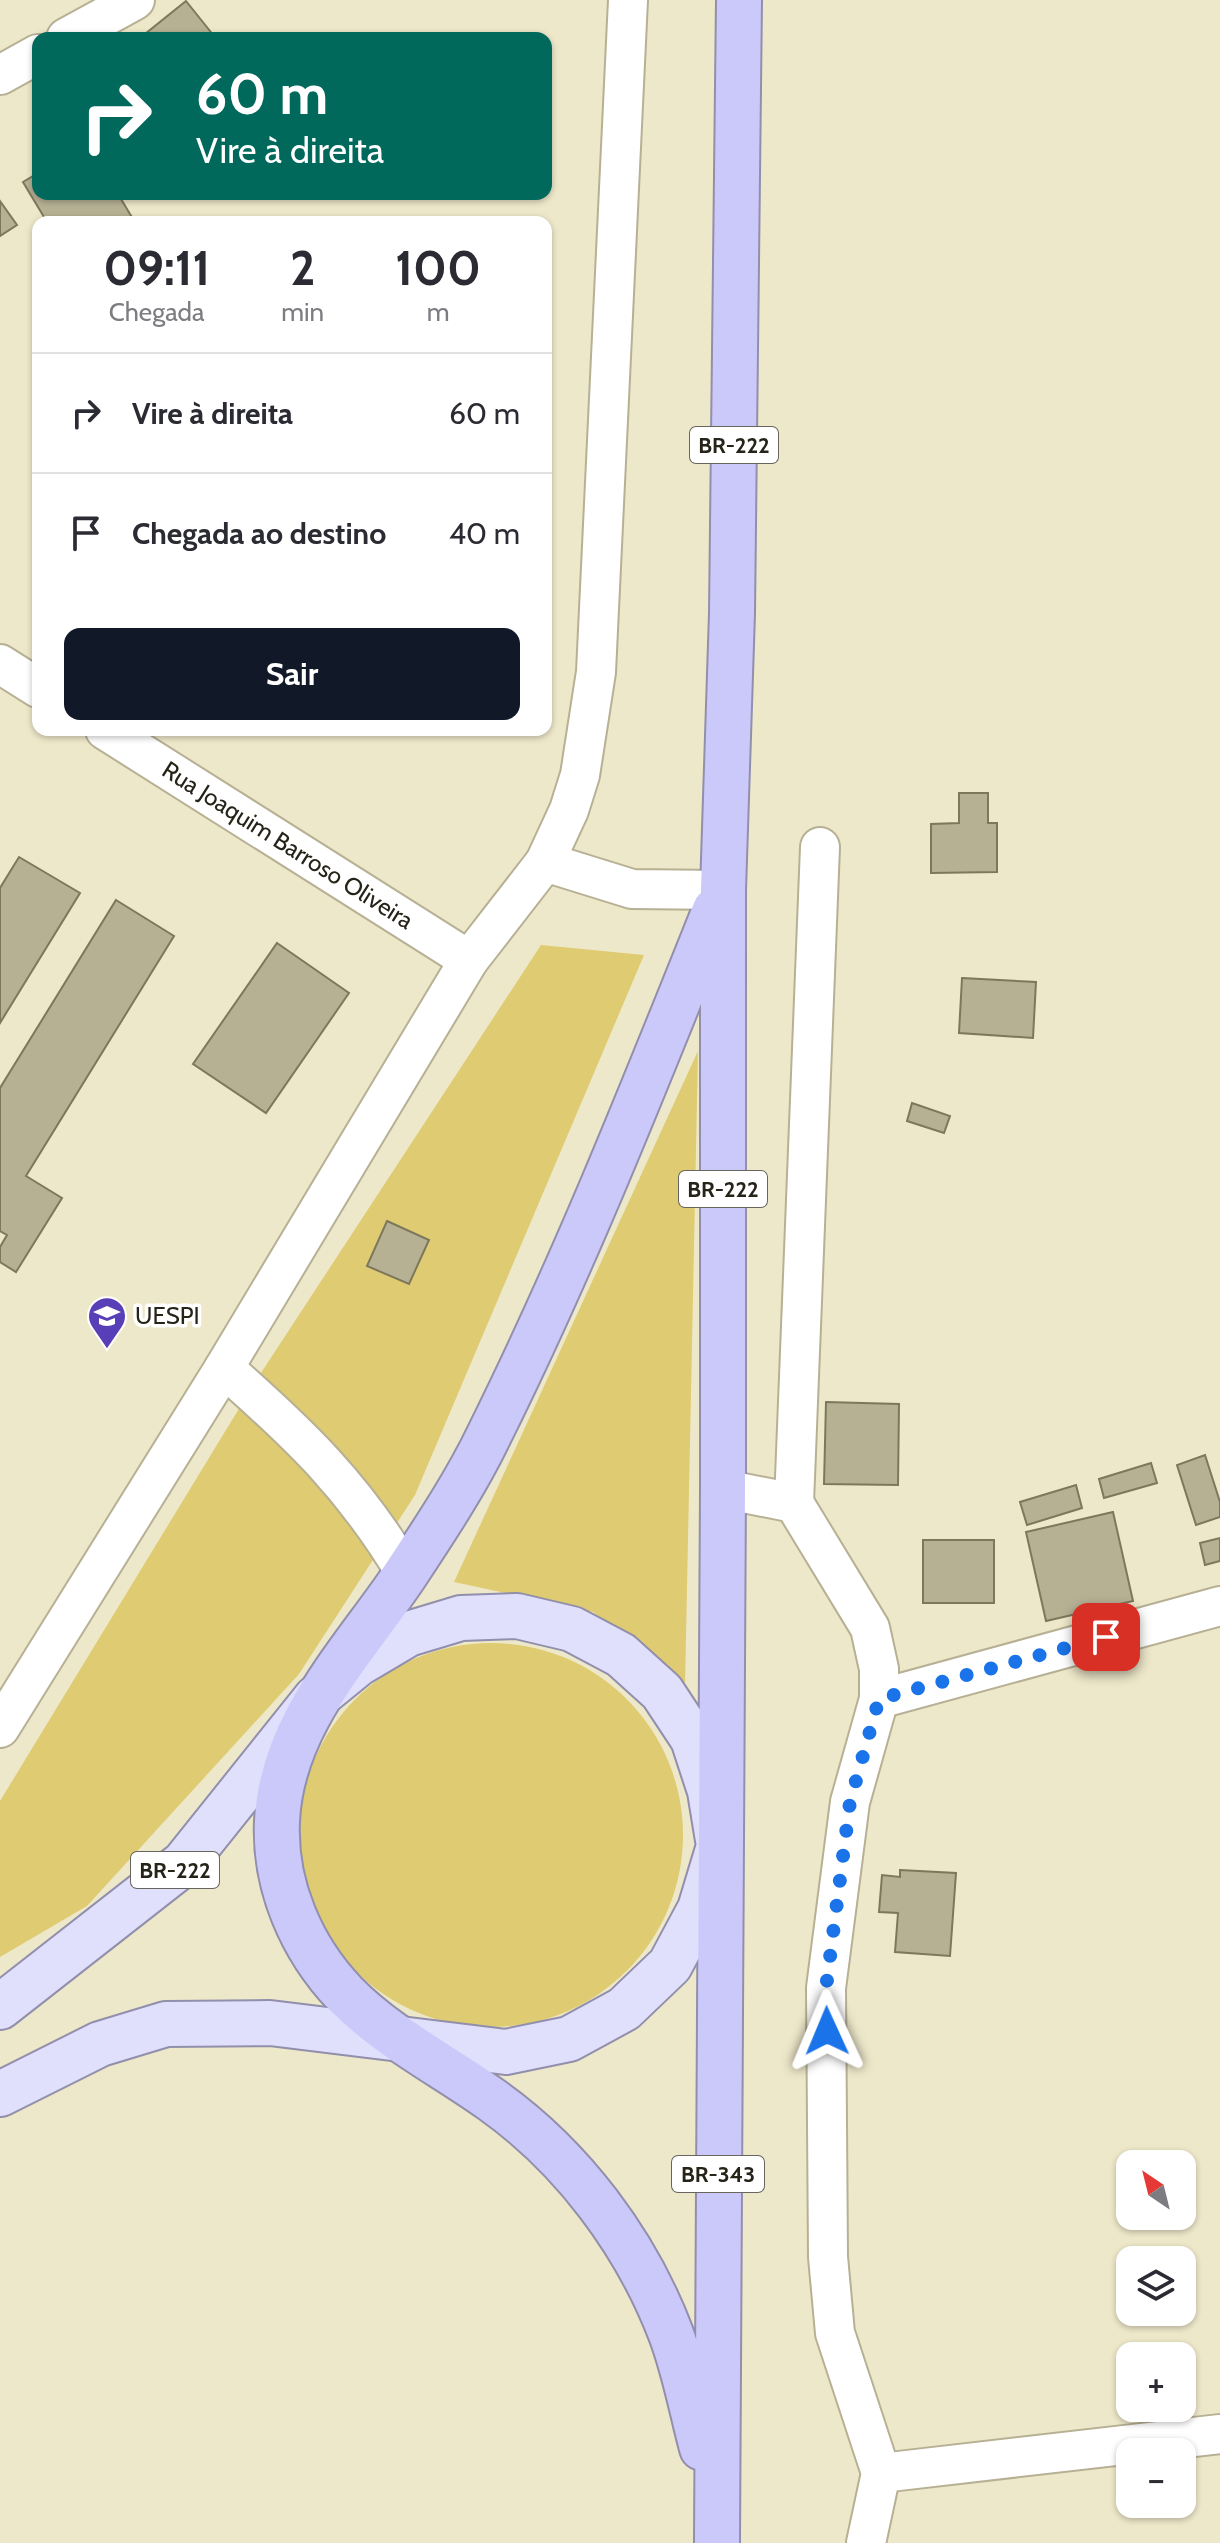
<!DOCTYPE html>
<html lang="pt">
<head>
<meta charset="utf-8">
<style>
  :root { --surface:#fff; --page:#f7f7f7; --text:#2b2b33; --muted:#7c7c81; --line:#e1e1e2; --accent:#111827 }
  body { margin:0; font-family:Cabin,sans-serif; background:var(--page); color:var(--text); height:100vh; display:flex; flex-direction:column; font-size:30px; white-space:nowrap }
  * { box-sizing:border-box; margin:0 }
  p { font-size:26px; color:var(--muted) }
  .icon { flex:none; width:44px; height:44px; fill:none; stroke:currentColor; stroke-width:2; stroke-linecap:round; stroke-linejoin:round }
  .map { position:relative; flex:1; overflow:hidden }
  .sheet { position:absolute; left:32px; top:216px; width:520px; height:520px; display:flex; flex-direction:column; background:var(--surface); border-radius:16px; box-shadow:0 2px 6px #0004 }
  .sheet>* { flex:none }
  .top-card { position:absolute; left:32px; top:32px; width:520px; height:168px; border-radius:16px; box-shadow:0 2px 6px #0004; background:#00695c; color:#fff; overflow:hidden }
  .needle { width:52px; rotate:325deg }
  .fabs { position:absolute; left:1116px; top:2150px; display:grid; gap:16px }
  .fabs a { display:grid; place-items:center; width:80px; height:80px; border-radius:16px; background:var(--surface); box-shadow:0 2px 6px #0004; font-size:40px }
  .pin { position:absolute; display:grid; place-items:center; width:68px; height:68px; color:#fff; margin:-34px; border-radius:16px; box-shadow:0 4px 12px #0006 }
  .me { position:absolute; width:88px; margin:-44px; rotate:359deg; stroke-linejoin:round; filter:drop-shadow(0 0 6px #0008) }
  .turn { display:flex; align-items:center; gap:28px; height:168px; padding:0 32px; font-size:36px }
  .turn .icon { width:104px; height:104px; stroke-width:2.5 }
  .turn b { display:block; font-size:56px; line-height:68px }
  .eta { display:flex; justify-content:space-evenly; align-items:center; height:136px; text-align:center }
  .eta b { font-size:48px; font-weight:700; line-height:56px }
  .primary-button { display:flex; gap:16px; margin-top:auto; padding:16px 32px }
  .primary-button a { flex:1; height:92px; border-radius:16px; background:var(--accent); color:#fff; font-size:32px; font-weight:700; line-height:92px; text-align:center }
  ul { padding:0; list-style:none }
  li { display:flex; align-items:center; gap:24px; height:120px; padding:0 32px; border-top:2px solid var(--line) }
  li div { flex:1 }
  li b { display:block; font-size:30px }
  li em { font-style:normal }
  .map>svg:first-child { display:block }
  .green { fill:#dfcb71 }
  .building { fill:#b7b194; stroke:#7d775c; stroke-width:2 }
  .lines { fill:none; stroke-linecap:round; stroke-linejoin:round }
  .minor-casing { stroke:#b7b094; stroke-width:42 }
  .major-casing { stroke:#918fab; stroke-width:48 }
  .highway-casing { stroke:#918fab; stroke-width:48 }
  .minor { stroke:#fff; stroke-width:38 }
  .major { stroke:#e0dffc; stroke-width:44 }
  .highway { stroke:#cbc9fa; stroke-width:44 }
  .route { stroke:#1a73e8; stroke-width:14; stroke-dasharray:0 25.2 }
  .labels { text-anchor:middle; stroke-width:7; stroke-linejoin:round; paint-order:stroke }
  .shield { fill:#fff; stroke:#67655d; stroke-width:2 }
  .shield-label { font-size:22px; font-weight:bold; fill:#262318 }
  .street-label { font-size:24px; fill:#262318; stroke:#fff }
  .poi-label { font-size:24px; fill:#262318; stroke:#fff; text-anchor:start }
</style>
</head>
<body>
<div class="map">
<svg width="1220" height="2543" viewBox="0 0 1220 2543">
  <rect width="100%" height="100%" fill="#eee8ca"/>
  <!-- green -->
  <path class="green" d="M 541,945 L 644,955 L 415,1495 L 299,1674 L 87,1906 L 0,1957 L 0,1801 L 257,1379 Z
    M 698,1051 L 685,1686 L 593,1612 L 454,1582 Z
    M299 1835a192 192 0 1 1 384 0a192 192 0 1 1-384 0Z"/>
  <!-- building -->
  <path class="building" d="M 186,1 L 214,36 L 148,38 L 145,34 Z
    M 38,173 L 38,194 L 118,194 L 133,219 L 127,222 L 47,222 L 23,182 Z
    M 0,201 L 17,225 L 0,236 Z
    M 959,793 L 988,793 L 988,823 L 997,823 L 997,872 L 931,873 L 931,824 L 959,823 Z
    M 19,857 L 80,893 L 0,1023 L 0,888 Z
    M 116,900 L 174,936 L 26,1176 L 62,1198 L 16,1272 L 0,1262 L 0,1247 L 7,1235 L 0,1231 L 0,1088 Z
    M 277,943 L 349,993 L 266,1113 L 193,1064 Z
    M 962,978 L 1036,982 L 1033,1038 L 959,1033 Z
    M 912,1103 L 950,1116 L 944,1133 L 907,1121 Z
    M 387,1221 L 429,1240 L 409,1284 L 367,1266 Z
    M 826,1402 L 899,1404 L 898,1485 L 824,1484 Z
    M 1205,1455 L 1220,1502 L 1220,1517 L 1196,1525 L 1177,1465 Z
    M 1151,1463 L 1157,1483 L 1104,1498 L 1099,1479 Z
    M 1076,1485 L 1082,1508 L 1027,1525 L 1020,1502 Z
    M 1113,1512 L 1133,1601 L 1046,1621 L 1026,1532 Z
    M 1220,1538 L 1220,1561 L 1205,1565 L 1200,1543 Z
    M 923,1540 L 994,1540 L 994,1603 L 923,1603 Z
    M 900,1870 L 956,1873 L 950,1956 L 895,1952 L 898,1913 L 879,1912 L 882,1875 L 900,1877 Z"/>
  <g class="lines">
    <!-- minor casing -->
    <g class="minor-casing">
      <g id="minor">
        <path d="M 66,38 L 135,0"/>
        <path d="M 0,75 L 38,54"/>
        <path d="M 0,664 L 38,688"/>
        <path id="s1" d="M 105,730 L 469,960"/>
        <path d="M 545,862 L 632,889 L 723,890"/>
        <path d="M 224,1368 C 299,1434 354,1486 406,1574"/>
        <path d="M 723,1489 L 794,1503 L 870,1628 L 879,1669 L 879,1699 L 850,1802 L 826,1988 L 828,2257 L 835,2333 L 881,2473 L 866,2543"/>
        <path d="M 794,1503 L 820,847"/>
        <path d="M 879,1699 L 1220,1606"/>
        <path d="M 0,1728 L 224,1368 L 469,960 L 545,862 L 569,810 L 580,775 L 596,672 L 628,0"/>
        <path d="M 881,2473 L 1220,2434"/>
      </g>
    </g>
    <!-- major casing -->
    <g class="major-casing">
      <path id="major" d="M 0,2007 L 184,1863 L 316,1698 L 359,1663 L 408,1634 L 461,1618 L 517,1616 L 572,1629 L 621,1655 L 662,1692 L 693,1739 L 710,1791 L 719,1846 L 700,1909 L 670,1965 L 624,2009 L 569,2039 L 506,2052 L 270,2023 L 166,2024 L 100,2044 L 0,2094"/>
    </g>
    <!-- highway casing -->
    <g class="highway-casing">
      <path id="highway" d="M 702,2448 C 692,2411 685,2371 671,2334 C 636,2242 572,2157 492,2100 C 443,2065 387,2037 345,1994 C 301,1948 274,1885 277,1821 C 281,1724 354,1651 405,1575 C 434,1531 466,1483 489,1435 C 574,1264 644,1087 715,910
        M 717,2543 L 723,1489 L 723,890 L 732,613 L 739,0"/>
    </g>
    <!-- minor -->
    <use href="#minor" class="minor"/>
    <!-- major -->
    <use href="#major" class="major"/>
    <!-- highway -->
    <use href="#highway" class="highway"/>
  </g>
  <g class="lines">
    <!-- route -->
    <path class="route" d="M 827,2031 L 826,1988 L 850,1802 L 879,1699 L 1106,1637"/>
  </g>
  <!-- icons -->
  <defs>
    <g id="university-pin" transform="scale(2)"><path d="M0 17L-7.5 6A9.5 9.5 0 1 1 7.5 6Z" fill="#583fb7" stroke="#fff"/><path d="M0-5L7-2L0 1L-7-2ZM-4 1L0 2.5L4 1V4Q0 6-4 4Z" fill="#fff"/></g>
  </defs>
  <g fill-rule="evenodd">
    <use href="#university-pin" x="107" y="1316"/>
  </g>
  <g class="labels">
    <!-- shield labels -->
    <g class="shield">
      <rect x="690" y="427" width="88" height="36" rx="6"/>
      <rect x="679" y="1171" width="88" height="36" rx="6"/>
      <rect x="131" y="1852" width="88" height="36" rx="6"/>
      <rect x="672" y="2156" width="92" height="36" rx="6"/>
    </g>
    <g class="shield-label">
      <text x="734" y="453">BR-222</text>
      <text x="723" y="1197">BR-222</text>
      <text x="175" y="1878">BR-222</text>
      <text x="718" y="2182">BR-343</text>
    </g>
    <!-- street labels -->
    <g class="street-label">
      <text dy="8" stroke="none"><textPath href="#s1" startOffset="216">Rua Joaquim Barroso Oliveira</textPath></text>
    </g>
    <!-- poi labels -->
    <g class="poi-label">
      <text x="135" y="1324">UESPI</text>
    </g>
  </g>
</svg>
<div class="fabs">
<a><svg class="needle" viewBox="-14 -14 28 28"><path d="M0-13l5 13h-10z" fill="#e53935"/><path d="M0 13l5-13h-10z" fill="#7c7c81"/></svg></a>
<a><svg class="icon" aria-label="layers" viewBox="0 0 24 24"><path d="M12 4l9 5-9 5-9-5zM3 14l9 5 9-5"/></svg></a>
<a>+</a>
<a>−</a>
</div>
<div class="pin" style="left:1106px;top:1637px;background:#d93025"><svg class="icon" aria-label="arrive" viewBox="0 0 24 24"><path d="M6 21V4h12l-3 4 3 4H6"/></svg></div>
<svg class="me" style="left:827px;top:2031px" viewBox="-20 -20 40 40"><path d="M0-17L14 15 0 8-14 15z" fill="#1a73e8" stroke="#fff" stroke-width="4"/></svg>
<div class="top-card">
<div class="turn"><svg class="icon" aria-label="right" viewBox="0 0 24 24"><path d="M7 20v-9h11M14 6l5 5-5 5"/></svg><div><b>60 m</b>Vire à direita</div></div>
</div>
<section class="sheet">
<div class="eta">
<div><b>09:11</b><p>Chegada</p></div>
<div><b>2</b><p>min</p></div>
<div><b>100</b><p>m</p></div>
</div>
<ul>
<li><svg class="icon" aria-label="right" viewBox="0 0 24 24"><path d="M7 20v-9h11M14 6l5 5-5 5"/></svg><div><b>Vire à direita</b></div><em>60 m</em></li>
<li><svg class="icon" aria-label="arrive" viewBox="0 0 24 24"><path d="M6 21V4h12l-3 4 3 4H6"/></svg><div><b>Chegada ao destino</b></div><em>40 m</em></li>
</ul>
<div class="primary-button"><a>Sair</a></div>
</section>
</div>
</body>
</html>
